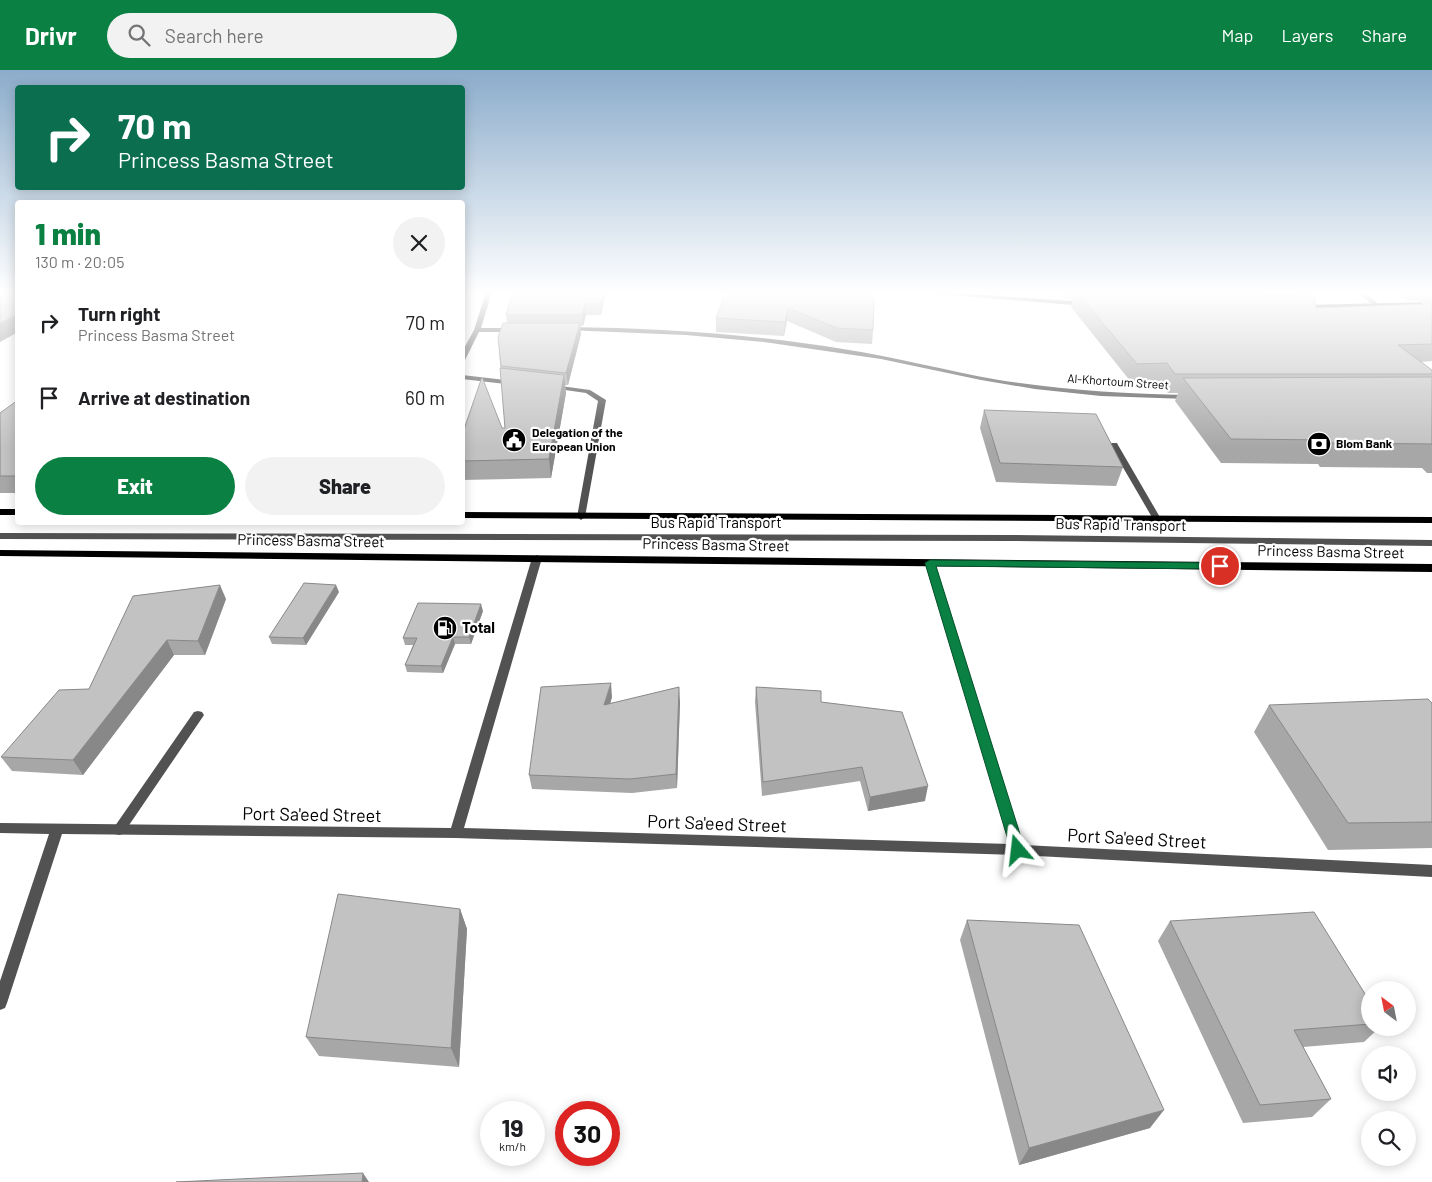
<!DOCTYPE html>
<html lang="en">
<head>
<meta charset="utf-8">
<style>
  :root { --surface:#fff; --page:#f2f2f2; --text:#202124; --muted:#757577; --accent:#0b8043 }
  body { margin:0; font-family:Barlow,sans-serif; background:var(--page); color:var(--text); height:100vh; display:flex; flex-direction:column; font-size:19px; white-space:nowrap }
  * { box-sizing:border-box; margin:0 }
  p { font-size:16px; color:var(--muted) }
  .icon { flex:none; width:28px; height:28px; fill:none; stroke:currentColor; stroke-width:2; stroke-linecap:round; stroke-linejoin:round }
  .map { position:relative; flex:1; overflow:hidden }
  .side { position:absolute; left:15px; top:130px; width:450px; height:325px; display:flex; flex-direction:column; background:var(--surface); border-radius:5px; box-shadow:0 2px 12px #0003 }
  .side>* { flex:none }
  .top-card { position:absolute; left:15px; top:15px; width:450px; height:105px; border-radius:5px; box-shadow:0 2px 12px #0003; background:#0b6e4f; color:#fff; overflow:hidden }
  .needle { width:32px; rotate:328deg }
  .buttons { position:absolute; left:1361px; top:911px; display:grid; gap:10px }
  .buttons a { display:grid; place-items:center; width:55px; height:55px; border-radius:50%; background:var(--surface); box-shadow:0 2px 12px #0003; font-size:25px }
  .speed { position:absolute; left:480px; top:1031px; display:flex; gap:10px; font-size:25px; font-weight:700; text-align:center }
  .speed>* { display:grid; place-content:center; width:65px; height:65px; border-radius:50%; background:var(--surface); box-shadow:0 2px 12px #0003; line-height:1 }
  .speed small { font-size:12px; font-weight:400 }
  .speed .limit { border:8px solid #d22; background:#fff; color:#111 }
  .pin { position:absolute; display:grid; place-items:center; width:42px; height:42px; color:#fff; margin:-21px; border:2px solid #fff; border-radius:50%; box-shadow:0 1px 5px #0007 }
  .me { position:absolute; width:55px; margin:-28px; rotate:343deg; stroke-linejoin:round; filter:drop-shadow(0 0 4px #0008) }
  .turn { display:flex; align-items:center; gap:18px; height:105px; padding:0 20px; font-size:22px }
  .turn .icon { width:65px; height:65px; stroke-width:2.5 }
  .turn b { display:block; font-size:35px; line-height:42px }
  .round { display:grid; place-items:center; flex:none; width:52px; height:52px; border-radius:26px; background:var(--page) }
  .summary { display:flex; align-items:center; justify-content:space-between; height:85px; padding:0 20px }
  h1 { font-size:30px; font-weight:800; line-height:38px; color:var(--accent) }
  .action { display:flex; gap:10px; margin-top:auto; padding:10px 20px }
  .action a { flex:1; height:58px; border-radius:30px; background:var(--accent); color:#fff; font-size:20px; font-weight:800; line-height:58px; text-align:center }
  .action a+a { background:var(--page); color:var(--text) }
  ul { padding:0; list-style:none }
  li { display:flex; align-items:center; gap:15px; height:75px; padding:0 20px }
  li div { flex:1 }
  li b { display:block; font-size:19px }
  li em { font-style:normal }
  header { display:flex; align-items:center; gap:30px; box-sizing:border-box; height:70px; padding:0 25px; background:var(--accent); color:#fff }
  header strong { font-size:24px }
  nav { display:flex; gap:28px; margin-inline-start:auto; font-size:18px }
  .search { width:350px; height:45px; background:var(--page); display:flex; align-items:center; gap:12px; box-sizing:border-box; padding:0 18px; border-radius:28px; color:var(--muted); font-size:19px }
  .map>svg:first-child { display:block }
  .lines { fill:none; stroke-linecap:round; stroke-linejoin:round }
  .lane { fill:#525252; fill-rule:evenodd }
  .street { fill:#525252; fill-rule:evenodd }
  .secondary { fill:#1f1f1f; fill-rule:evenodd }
  .primary { fill:#000; fill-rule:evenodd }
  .wall { fill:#a7a7a7 }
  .shaded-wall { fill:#888 }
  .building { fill:#c2c2c2; stroke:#888 }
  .route { fill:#0b8043; stroke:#07532c }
  .labels { text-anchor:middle; stroke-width:4.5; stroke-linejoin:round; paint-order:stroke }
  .far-street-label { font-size:12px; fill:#000; stroke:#fff }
  .far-poi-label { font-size:12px; font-weight:bold; fill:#000; stroke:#fff; text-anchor:start }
  .street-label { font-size:15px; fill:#000; stroke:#fff }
  .poi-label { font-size:15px; font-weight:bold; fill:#000; stroke:#fff; text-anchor:start }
  .near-street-label { font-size:18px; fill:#000; stroke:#fff }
</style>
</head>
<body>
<header>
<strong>Drivr</strong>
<div class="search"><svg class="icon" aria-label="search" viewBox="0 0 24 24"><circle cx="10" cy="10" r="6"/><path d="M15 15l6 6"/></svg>Search here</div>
<nav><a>Map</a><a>Layers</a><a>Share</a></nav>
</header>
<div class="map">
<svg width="1432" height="1112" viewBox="0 0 1432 1112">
  <rect width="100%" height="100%" fill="#fff"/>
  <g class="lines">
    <!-- lane -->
    <path class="lane" d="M 462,305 L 514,311 L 517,313 L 514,315 L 462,309 Z
      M 553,315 L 590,320 L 606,330 L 585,447 L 581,450 L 577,447 L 598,331 L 586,323 L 551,318 L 550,317 Z
      M 1111,373 L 1117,373 L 1118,375 L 1161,449 L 1160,451 L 1154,451 L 1153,449 L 1110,375 Z
      M 0,463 L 1013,465 L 1432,470 L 1432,476 L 1013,471 L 0,469 Z
      M 198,641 L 202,642 L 204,645 L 202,648 L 123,764 L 119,765 L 115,764 L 113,760 L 115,756 L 194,642 Z"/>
    <!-- street -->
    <path class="street" d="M 486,222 L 492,222 L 481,258 L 513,258 L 516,260 L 513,262 L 479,262 L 465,290 L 462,292 L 462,282 L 474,260 Z
      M 1356,222 L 1363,222 L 1380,235 L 1375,236 Z
      M 568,257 C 660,258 752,264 843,279 C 896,287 947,301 999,310 C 1062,320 1125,324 1188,325 L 1192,327 L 1188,329 L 1101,326 L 1035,319 L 981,310 L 881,289 L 764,272 L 686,265 L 566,260 L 566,258 Z
      M 537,485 L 542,488 L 464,758 L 1010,774 L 925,493 L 930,490 L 935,493 L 1023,775 L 1432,795 L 1432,807 L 1018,785 L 456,768 L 62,764 L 7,933 L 5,938 L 0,940 L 0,911 L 49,764 L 0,763 L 0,753 L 451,758 L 532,488 Z"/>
    <!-- secondary -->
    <path class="secondary" d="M 912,222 L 946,222 L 1086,232 L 1089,234 L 1086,236 Z
      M 1432,232 L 1432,236 L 1303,239 L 1300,237 L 1303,235 Z"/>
    <!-- primary -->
    <path class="primary" d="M 0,439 L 18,439 L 18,445 L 0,445 Z
      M 462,442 L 1432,447 L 1432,453 L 462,448 Z
      M 0,480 L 1432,494 L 1432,502 L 0,486 Z"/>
  </g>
  <!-- wall -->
  <path class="wall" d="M 513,222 L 606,222 L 601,245 L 586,245 L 583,256 L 580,256 L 581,264 L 568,315 L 565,315 L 566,323 L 551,408 L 462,410 L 462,365 L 505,358 L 498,267 L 507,253 L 506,245 Z
    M 726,222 L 873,260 L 872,274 L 836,272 L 787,251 L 784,266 L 716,262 L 716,248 Z
    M 1060,222 L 1310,222 L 1309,225 L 1316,238 L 1421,235 L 1423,231 L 1407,231 L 1393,222 L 1432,222 L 1432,291 L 1421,292 L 1432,300 L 1432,403 L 1427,403 L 1422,398 L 1320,397 L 1318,394 L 1221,393 L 1175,331 L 1178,323 L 1168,323 L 1160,312 L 1131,312 L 1071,237 L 1073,229 L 1065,229 Z
    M 18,330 L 18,423 L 0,423 L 0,343 Z
    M 984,340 L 1123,397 L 1116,416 L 996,412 L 980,358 Z
    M 339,522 L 306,575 L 272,574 L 269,567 Z
    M 226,529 L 205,585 L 174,585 L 83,705 L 12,701 L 1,687 L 89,619 Z
    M 483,541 L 471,574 L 455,574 L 443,603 L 407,602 L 405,595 L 413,575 L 405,575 L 403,568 Z
    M 756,617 L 821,632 L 925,731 L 868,741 L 860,711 L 762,726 L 755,632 Z
    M 612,627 L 610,633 L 680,632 L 677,718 L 632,723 L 532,719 L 529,705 Z
    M 1432,633 L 1432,778 L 1328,780 L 1254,662 L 1269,635 Z
    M 460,839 L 467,859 L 459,997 L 319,986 L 306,967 Z
    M 967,850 L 1150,1058 L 1019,1095 L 960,870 Z
    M 1170,851 L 1370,932 L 1370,958 L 1379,958 L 1364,972 L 1303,977 L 1331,1029 L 1312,1047 L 1243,1053 L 1158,871 Z"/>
  <!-- shaded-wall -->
  <path class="shaded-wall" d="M 603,222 L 606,222 L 601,245 L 600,234 Z
    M 585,234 L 586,245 L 583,256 L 582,245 Z
    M 788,238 L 787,251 L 784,266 L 785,252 Z
    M 18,244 L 18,262 L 0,272 L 0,253 Z
    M 580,253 L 581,264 L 568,315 L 566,303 Z
    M 564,305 L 566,323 L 551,408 L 549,389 Z
    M 220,515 L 226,529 L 205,585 L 198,571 Z
    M 336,515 L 339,522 L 306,575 L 303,568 Z
    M 481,534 L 483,541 L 471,574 L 469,567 Z
    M 453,567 L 455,574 L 443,603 L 441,596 Z
    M 167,570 L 174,585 L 83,705 L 73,690 Z
    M 611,613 L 612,627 L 606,649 L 604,635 Z
    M 679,617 L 680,632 L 677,718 L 676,704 Z
    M 928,716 L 925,731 L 868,741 L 870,727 Z
    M 460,839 L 467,859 L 459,997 L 451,978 Z
    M 1164,1040 L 1150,1058 L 1019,1095 L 1029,1078 Z
    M 363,1103 L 369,1112 L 362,1112 Z"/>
  <!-- building -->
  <path class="building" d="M 0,222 L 18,222 L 18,244 L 0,253 Z
    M 513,222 L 603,222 L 600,234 L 585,234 L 582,245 L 506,245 Z
    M 726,222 L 874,222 L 873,260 L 837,258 L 788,238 L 785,252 L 716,248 Z
    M 1077,222 L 1137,222 L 1215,225 L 1314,225 L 1316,238 L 1432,234 L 1432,274 L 1398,275 L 1432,300 L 1432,304 L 1175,304 L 1167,293 L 1137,294 Z
    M 1197,222 L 1310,222 L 1310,224 L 1275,225 Z
    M 503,253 L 580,253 L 566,303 L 501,296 L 498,267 Z
    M 500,298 L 564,305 L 549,389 L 462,391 L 462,365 L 482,307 L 502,358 L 505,358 Z
    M 1432,307 L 1432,374 L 1332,373 L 1330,370 L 1231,369 L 1183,308 Z
    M 18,330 L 18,406 L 0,406 L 0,343 Z
    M 984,340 L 1096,344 L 1123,397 L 1000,393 Z
    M 304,513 L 336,515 L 303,568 L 269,567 Z
    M 220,515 L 198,571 L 167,570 L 73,690 L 1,687 L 59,620 L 89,619 L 133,526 Z
    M 418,533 L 481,534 L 469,567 L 453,567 L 441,596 L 405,595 L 417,568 L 403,568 Z
    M 611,613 L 604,635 L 679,617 L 676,704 L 630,709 L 529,705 L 541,617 Z
    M 756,617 L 821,621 L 821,632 L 902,642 L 928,716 L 870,727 L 862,697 L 763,712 Z
    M 1428,629 L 1432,633 L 1432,752 L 1348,753 L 1269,635 Z
    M 338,824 L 460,839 L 451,978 L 306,967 Z
    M 1314,842 L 1370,932 L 1370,954 L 1294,960 L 1331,1029 L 1260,1035 L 1170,851 Z
    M 967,850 L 1079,855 L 1164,1040 L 1029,1078 Z
    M 363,1103 L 362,1112 L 176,1112 Z"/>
  <!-- sky -->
  <linearGradient id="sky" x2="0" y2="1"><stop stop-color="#8baccb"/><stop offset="0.59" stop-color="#fff"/><stop offset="1" stop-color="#fff" stop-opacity="0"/></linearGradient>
  <rect width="1432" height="378" fill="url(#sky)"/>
  <!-- route -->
  <path class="route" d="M 930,490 L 1220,493 L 1225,496 L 1220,499 L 936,496 L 1025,780 L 1023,785 L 1018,786 L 1013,785 L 1011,780 L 925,493 Z"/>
  <!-- icons -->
  <defs>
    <g id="civic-disc" transform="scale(1.25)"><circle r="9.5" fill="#000" stroke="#fff"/><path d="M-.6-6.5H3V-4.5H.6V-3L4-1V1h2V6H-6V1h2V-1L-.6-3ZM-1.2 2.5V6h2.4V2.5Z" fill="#fff"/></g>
    <g id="bank-disc" transform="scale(1.25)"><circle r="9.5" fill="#000" stroke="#fff"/><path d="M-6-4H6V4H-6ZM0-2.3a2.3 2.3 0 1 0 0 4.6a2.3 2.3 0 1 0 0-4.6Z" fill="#fff"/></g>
    <g id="fuel-disc" transform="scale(1.25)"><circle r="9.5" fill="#000" stroke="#fff"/><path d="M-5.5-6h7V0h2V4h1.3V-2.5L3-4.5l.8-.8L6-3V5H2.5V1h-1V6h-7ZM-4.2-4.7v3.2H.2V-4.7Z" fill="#fff"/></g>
  </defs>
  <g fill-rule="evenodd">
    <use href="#civic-disc" x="514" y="370"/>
    <use href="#bank-disc" x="1319" y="374"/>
    <use href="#fuel-disc" x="445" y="558"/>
  </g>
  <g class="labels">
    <!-- far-street labels -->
    <g class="far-street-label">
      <text transform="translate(1118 312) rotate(4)" y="4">Al-Khortoum Street</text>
    </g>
    <!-- far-poi labels -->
    <g class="far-poi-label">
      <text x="532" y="367">Delegation of the<tspan x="532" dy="14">European Union</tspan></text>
      <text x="1336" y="378">Blom Bank</text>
    </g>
    <!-- street labels -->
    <g class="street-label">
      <text x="716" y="458">Bus Rapid Transport</text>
      <text transform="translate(1121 455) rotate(1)" y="5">Bus Rapid Transport</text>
      <text transform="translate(311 471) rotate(1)" y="5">Princess Basma Street</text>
      <text transform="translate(716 475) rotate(1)" y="5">Princess Basma Street</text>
      <text transform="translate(1331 482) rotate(1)" y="5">Princess Basma Street</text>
    </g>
    <!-- poi labels -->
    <g class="poi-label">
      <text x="462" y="563">Total</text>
    </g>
    <!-- near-street labels -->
    <g class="near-street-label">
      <text transform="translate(312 745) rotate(1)" y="6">Port Sa'eed Street</text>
      <text transform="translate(717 754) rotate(2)" y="6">Port Sa'eed Street</text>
      <text transform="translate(1137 769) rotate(3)" y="6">Port Sa'eed Street</text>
    </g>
  </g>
</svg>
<div class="buttons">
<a><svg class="needle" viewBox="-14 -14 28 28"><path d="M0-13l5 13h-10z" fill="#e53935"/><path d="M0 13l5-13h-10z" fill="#757577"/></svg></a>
<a><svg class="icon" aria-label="sound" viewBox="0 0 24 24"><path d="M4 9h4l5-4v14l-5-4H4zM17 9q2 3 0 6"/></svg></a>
<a><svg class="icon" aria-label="search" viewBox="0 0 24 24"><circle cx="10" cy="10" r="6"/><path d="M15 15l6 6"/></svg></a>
</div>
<div class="speed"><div>19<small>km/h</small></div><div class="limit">30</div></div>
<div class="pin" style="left:1220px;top:496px;background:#d93025"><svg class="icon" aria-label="arrive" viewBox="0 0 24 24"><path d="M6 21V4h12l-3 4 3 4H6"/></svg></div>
<svg class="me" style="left:1018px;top:780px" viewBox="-20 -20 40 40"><path d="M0-17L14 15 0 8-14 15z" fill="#0b8043" stroke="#fff" stroke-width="4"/></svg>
<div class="top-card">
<div class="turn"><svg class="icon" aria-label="right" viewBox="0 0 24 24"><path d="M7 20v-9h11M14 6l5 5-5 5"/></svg><div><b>70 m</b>Princess Basma Street</div></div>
</div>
<section class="side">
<div class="summary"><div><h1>1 min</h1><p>130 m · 20:05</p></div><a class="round"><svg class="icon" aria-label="close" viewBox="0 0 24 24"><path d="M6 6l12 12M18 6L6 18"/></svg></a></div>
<ul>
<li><svg class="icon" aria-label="right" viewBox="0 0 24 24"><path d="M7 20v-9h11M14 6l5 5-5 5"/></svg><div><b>Turn right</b><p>Princess Basma Street</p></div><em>70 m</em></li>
<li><svg class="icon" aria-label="arrive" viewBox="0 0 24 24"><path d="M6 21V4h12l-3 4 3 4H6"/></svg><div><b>Arrive at destination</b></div><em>60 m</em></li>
</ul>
<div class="action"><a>Exit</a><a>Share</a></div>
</section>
</div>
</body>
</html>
